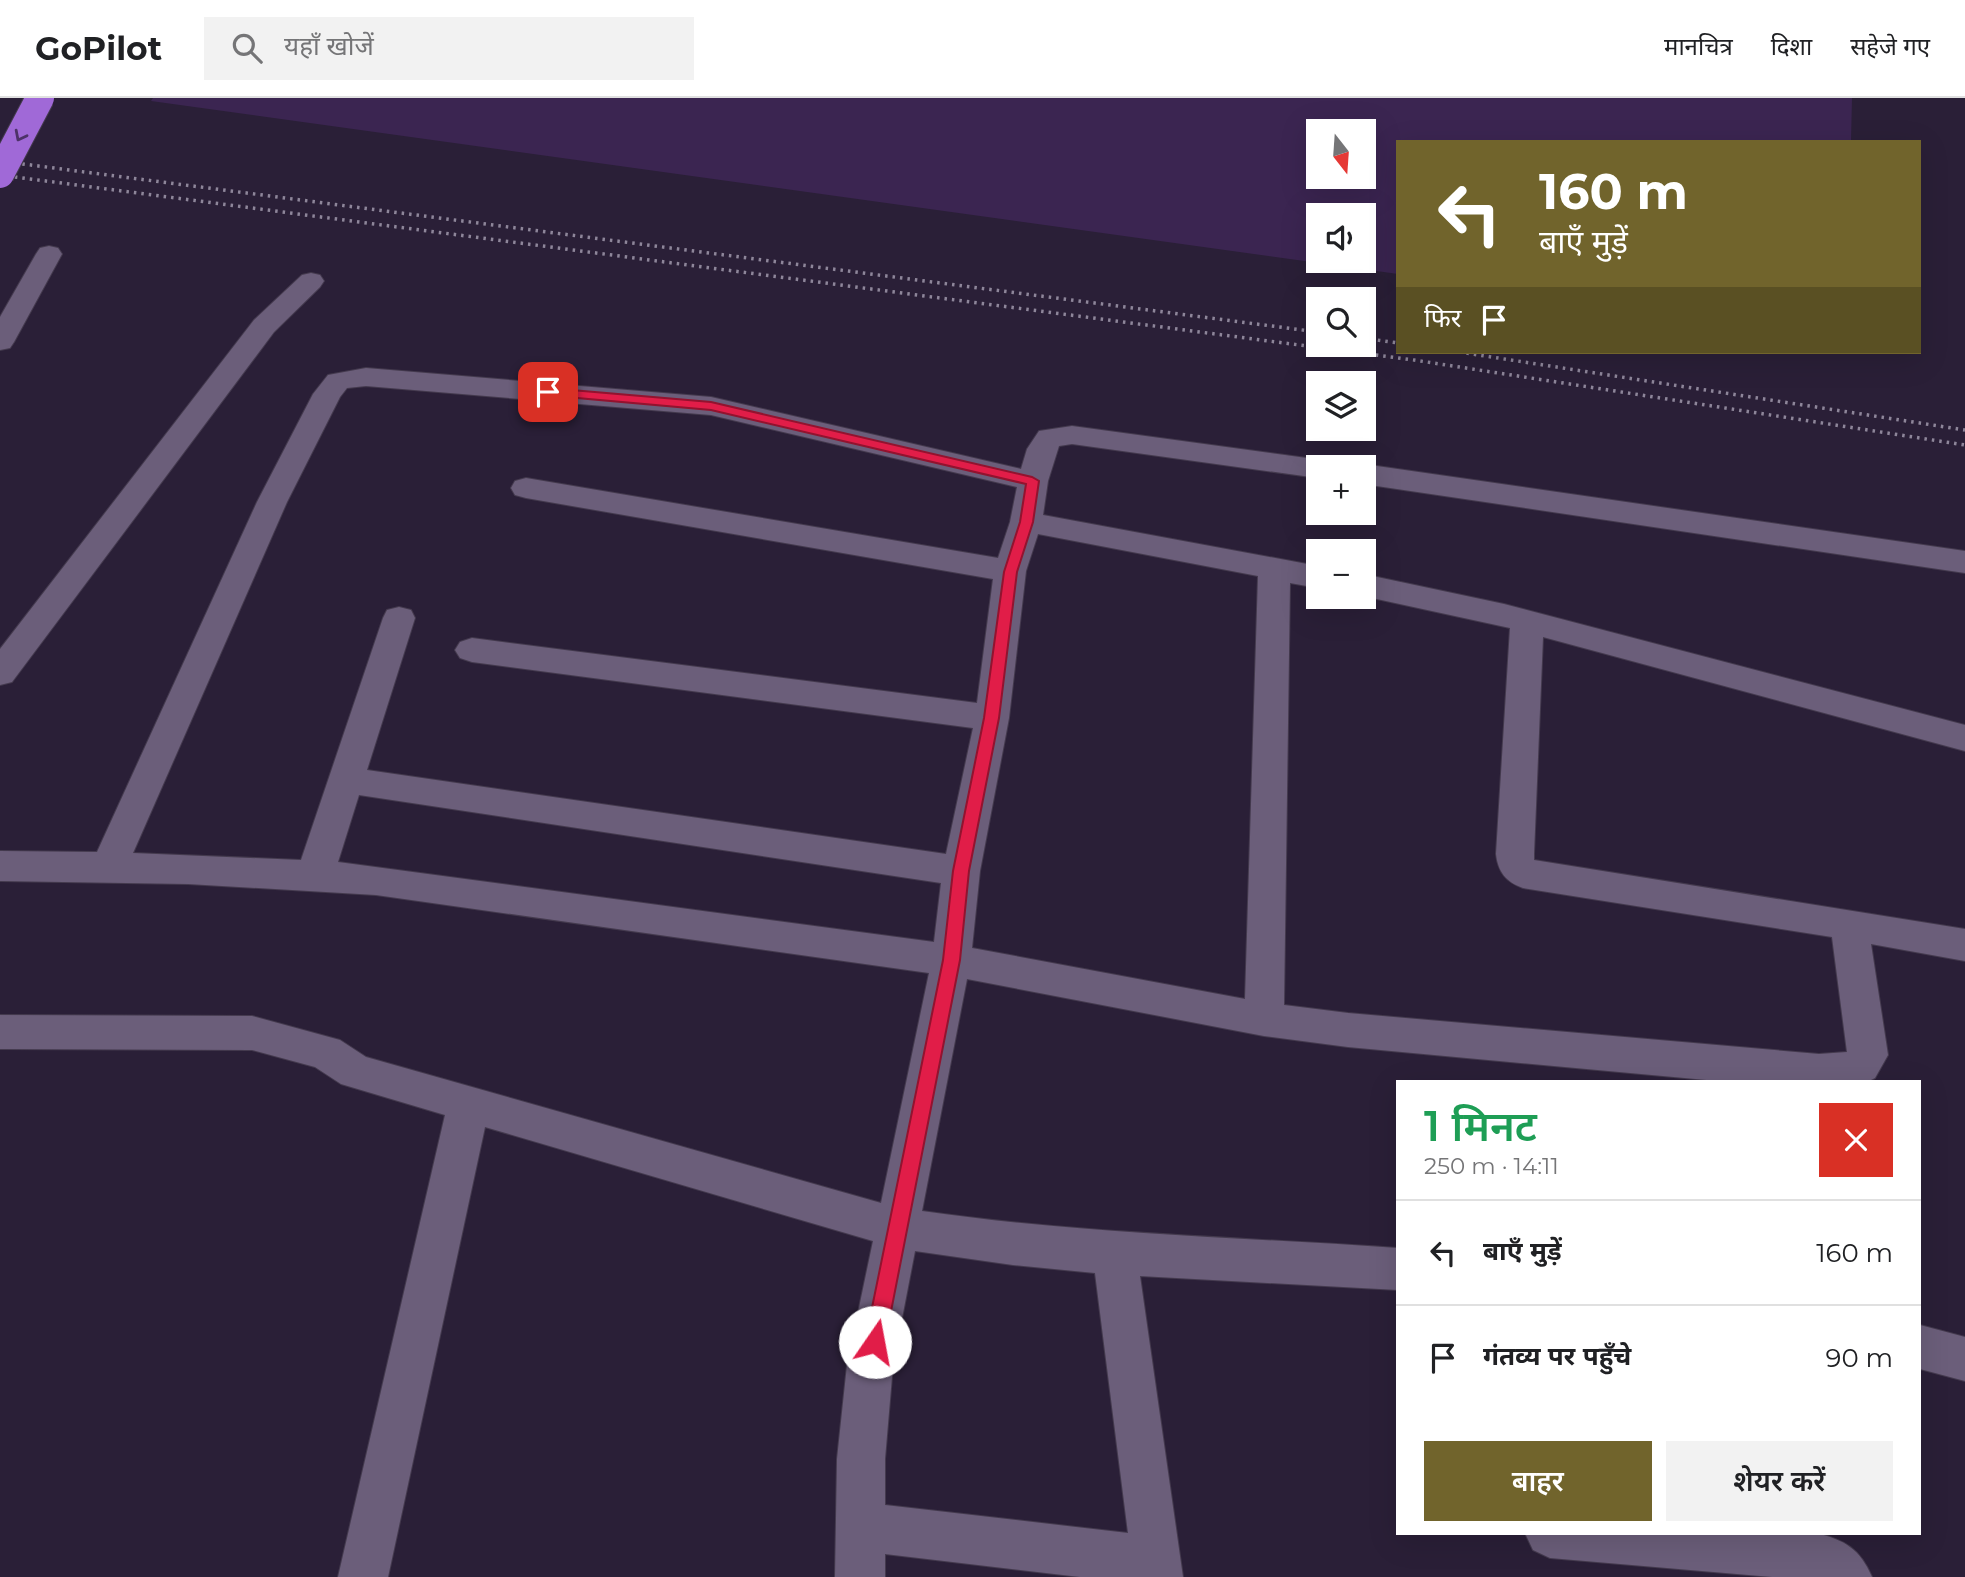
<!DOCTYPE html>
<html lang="hi">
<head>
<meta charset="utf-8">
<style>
  :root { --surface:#fff; --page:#f2f2f2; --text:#202124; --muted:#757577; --line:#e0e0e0; --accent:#71642c }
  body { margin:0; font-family:Montserrat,"Noto Sans Devanagari",sans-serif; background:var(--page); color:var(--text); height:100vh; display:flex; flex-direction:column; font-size:26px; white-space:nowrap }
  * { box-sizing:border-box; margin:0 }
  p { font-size:23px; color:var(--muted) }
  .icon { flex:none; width:38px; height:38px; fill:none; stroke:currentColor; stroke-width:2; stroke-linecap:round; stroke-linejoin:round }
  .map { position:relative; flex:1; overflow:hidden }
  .panel { position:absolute; left:1396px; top:982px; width:525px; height:455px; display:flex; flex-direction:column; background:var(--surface); border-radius:0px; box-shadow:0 7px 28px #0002 }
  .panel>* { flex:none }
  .top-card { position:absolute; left:1396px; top:42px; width:525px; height:214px; border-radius:0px; box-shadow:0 7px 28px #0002; background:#71642c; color:#fff; overflow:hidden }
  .needle { width:46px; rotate:163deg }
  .tools { position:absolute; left:1306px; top:21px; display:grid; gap:14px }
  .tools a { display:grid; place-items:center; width:70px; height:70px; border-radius:0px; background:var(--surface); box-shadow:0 7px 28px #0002; font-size:35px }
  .pin { position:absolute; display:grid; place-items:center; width:60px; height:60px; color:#fff; margin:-30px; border-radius:14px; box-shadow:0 4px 10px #0006 }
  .me { position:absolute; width:77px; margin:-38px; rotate:12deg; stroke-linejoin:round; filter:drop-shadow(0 0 5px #0008) }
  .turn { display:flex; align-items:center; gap:24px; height:147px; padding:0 28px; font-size:32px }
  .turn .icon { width:91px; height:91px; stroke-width:2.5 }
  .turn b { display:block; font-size:49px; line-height:60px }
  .then { display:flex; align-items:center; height:66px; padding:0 28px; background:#0003; gap:14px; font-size:26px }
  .round { display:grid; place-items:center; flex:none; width:74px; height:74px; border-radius:0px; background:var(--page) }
  .headline { display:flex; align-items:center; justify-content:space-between; height:119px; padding:0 28px }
  h1 { font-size:42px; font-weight:600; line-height:52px; color:#1e9e55 }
  .button { display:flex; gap:14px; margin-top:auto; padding:14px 28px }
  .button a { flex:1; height:80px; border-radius:0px; background:var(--accent); color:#fff; font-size:28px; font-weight:600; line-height:80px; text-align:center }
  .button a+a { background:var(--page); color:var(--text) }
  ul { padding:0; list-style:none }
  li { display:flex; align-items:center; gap:21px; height:105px; padding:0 28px; border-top:2px solid var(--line) }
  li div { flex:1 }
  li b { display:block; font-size:26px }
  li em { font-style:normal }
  header { display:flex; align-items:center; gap:42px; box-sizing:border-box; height:98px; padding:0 35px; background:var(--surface); border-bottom:2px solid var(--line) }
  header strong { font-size:33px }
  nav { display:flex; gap:38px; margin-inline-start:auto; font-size:24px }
  .search { width:490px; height:63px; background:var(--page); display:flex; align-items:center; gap:18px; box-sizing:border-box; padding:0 24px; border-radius:0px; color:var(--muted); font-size:26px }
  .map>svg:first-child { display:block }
  .green { fill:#3b2551; fill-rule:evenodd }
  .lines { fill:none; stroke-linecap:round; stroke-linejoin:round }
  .street-casing { stroke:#443a4e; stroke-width:2 }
  .street { fill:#6b5e7a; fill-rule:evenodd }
  .rail { stroke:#8e869a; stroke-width:3.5; stroke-dasharray:2.5 5; stroke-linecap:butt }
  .highway-bridge-casing { stroke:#443a4e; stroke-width:30; stroke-linecap:butt }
  .highway-bridge { stroke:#a069d7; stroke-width:28 }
  .oneway { stroke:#4d3268 }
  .route { fill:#e11d48; stroke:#92132f; stroke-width:2 }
</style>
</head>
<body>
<header>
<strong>GoPilot</strong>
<div class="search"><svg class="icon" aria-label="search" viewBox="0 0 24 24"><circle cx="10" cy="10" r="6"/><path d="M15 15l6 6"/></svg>यहाँ खोजें</div>
<nav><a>मानचित्र</a><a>दिशा</a><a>सहेजे गए</a></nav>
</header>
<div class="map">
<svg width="1965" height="1479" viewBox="0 0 1965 1479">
  <rect width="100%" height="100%" fill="#2a1f37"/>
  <!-- green -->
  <path class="green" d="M 153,0 L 1852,0 L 1851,44 L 1398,44 L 1398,176 L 151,3 ZM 1318,33 L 1363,33 L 1363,79 L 1318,79 ZM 1318,117 L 1363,117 L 1363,163 L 1318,163 Z"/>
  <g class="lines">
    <!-- street casing -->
    <g class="street-casing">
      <path id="street" d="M 49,148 L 58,150 L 62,156 L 14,244 L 10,250 L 0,252 L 0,219 L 36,156 L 40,150 Z
        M 311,175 L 320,177 L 324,183 L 320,189 L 274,234 L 12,584 L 0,587 L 0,551 L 254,222 L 302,177 Z
        M 366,270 L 711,299 L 1021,371 L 1027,351 L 1039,333 L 1072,328 L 1329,363 L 1333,369 L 1318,369 L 1318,380 L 1072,346 L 1059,348 L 1048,383 L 1043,417 L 1318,468 L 1318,490 L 1290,485 L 1284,907 L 1348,915 L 1819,956 L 1847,954 L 1832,839 L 1523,790 C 1506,784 1498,774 1496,756 L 1510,530 L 1363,498 L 1363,476 L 1504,506 L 1965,627 L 1965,653 L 1543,539 L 1534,756 L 1534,762 L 1965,831 L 1965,863 L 1871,846 L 1888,957 L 1875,980 L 1867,984 L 1728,984 L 1348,949 L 1264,938 L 967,881 L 922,1113 C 1081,1136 1239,1139 1398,1150 L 1398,1192 L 1140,1178 L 1183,1479 L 1080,1479 L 885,1456 L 885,1479 L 835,1479 L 837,1361 L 847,1267 L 873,1143 L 485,1029 L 388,1479 L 338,1479 L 445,1017 L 341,986 L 315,969 L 252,952 L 0,951 L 0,917 L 252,918 L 340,942 L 366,959 L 881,1105 L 929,875 L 376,797 L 188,786 L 0,783 L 0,753 L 97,754 L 257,404 L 313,296 L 328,277 ZM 366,288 L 711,317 L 1017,389 L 1010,424 L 998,460 L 526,380 L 515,383 L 511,390 L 515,397 L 526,400 L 993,481 L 977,605 L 472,540 L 460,544 L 455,552 L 460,560 L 472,564 L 973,630 L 946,756 L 367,672 L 415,520 L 411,512 L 399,509 L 387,512 L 383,520 L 301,762 L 133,755 L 287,404 L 340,299 L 347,290 ZM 1038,436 L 1258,478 L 1245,901 L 972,850 L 980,773 L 1009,620 L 1026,473 ZM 359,697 L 941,785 L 934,844 L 338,764 ZM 915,1153 L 1013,1167 L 1095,1175 L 1128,1435 L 885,1407 L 885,1361 L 893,1267 Z
        M 1363,366 L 1965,453 L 1965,475 L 1363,386 L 1363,369 L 1352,369 Z
        M 1920,1227 L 1965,1239 L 1965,1283 L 1920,1271 Z
        M 1525,1435 L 1816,1435 C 1845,1442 1860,1451 1872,1479 L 1772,1479 L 1550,1460 L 1533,1452 Z"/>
    </g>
    <!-- street -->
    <use href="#street" class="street"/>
    <!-- rail -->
    <path class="rail" d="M 0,63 L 1318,234
      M 0,77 L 1414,262 L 1965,347
      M 1363,240 L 1398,245
      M 1459,254 L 1965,332"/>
    <!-- highway-bridge casing -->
    <g class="highway-bridge-casing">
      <path id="highway-bridge" d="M 0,76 L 40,0"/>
    </g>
    <!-- highway-bridge -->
    <use href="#highway-bridge" class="highway-bridge"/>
  </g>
  <!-- one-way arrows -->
  <defs><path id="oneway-chevron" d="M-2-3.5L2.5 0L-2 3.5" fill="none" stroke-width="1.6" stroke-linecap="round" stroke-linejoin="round" transform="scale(1.75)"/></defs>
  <use class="oneway" href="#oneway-chevron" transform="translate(20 38) rotate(117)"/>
  <!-- route -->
  <path class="route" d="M 548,290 L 711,304 L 1032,379 L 1039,383 L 1033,424 L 1017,474 L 999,620 L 969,773 L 960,862 L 885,1244 L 882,1251 L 875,1254 L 868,1251 L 865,1244 L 943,862 L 953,773 L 984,620 L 1004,474 L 1020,424 L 1026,386 L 711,312 L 544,297 L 544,291 Z"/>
</svg>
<div class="tools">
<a><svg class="needle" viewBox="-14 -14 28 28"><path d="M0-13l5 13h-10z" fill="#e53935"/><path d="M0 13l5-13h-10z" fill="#757577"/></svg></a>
<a><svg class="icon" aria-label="sound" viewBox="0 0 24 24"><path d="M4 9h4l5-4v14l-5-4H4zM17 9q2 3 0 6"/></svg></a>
<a><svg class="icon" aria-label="search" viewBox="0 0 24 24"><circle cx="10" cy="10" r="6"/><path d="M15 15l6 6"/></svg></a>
<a><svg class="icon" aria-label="layers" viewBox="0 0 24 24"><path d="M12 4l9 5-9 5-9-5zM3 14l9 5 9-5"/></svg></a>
<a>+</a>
<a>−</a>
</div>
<div class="pin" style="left:548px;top:294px;background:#d93025"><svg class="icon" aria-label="arrive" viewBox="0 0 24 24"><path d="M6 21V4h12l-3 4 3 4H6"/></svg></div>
<svg class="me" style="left:875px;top:1244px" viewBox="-20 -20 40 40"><circle r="19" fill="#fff"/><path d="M0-13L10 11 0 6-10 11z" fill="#e11d48"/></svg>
<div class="top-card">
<div class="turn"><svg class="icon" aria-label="left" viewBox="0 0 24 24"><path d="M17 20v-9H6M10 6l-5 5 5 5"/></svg><div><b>160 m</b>बाएँ मुड़ें</div></div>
<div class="then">फिर<svg class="icon" aria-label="arrive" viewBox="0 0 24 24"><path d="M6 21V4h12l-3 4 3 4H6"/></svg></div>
</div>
<section class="panel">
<div class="headline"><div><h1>1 मिनट</h1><p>250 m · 14:11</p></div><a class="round" style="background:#d93025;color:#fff"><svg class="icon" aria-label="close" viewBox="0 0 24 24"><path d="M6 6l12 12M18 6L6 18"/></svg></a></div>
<ul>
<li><svg class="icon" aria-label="left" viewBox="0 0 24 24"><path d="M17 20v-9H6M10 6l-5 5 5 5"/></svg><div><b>बाएँ मुड़ें</b></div><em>160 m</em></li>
<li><svg class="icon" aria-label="arrive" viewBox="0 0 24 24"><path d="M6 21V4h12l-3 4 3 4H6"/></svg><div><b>गंतव्य पर पहुँचे</b></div><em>90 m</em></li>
</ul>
<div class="button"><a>बाहर</a><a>शेयर करें</a></div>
</section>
</div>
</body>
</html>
